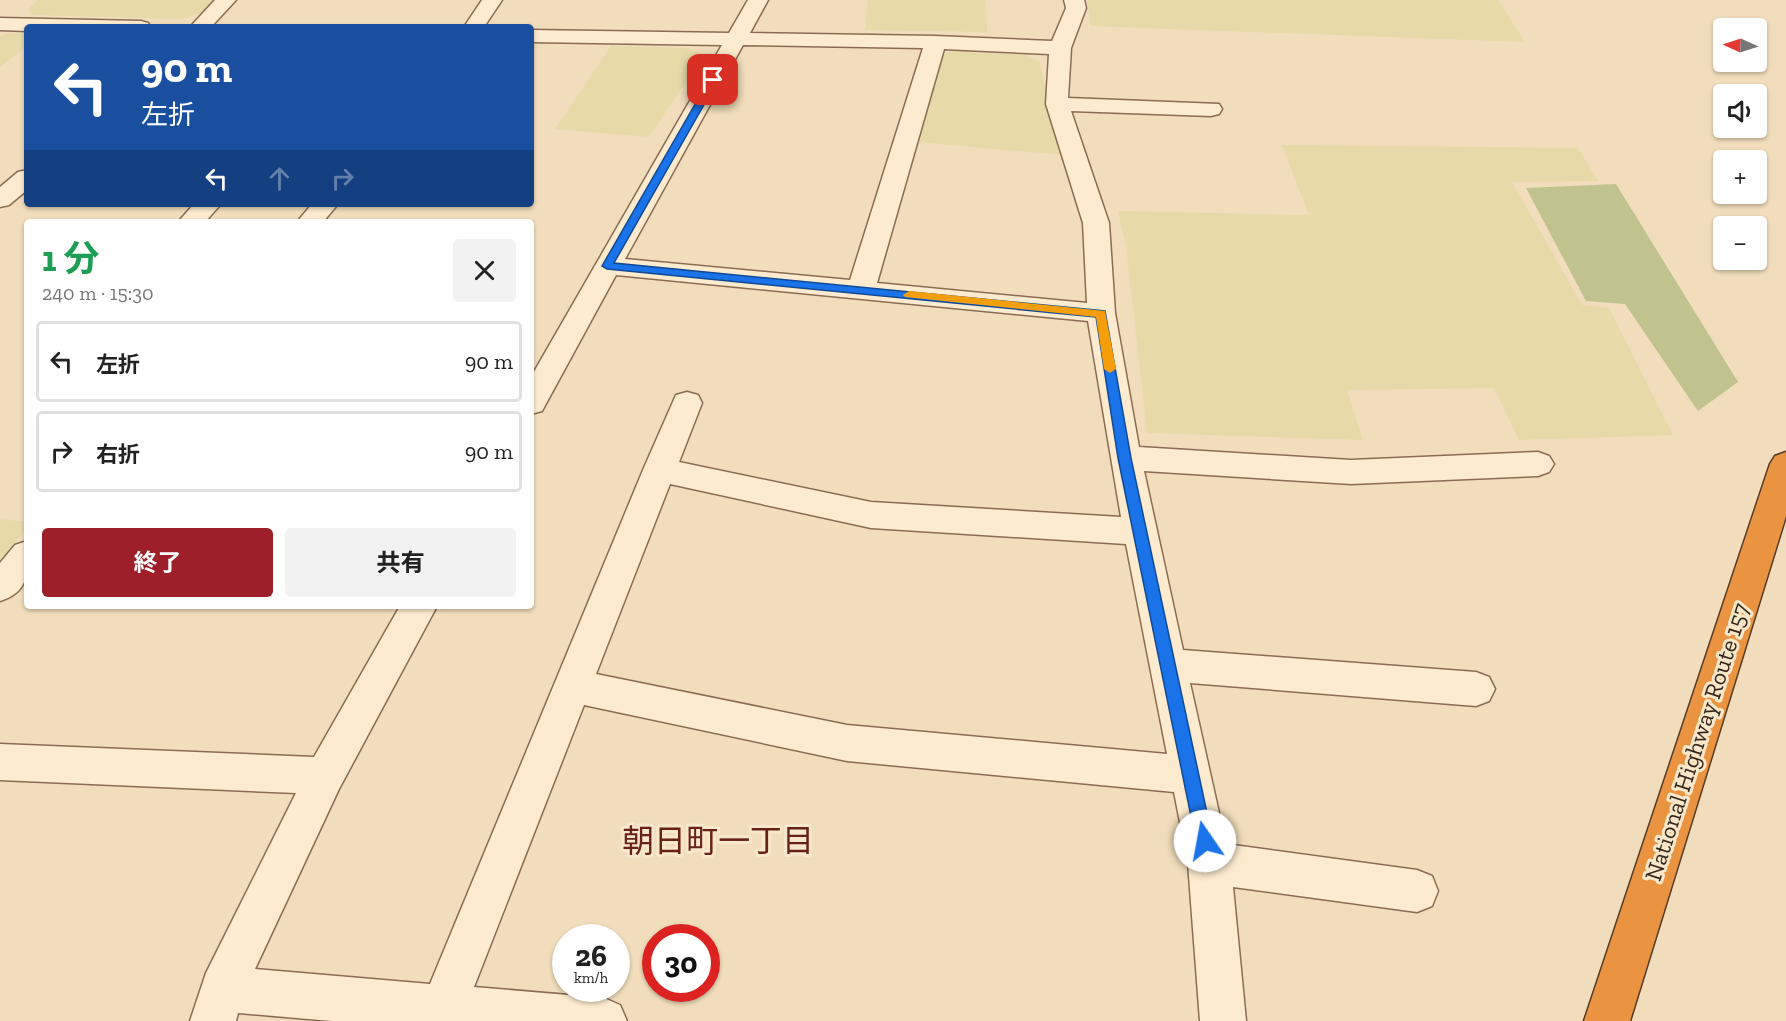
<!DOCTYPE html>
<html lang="ja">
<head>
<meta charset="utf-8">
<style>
  :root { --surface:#fff; --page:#f2f2f2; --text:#222; --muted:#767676; --line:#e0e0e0; --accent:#9d1f29 }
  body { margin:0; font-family:"Zilla Slab","Noto Sans JP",serif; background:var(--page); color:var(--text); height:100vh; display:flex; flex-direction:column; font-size:22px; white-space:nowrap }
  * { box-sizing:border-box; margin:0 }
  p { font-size:20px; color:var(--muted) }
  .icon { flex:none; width:33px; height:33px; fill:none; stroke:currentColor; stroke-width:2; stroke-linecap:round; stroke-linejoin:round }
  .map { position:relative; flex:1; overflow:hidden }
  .panel { position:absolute; left:24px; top:219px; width:510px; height:390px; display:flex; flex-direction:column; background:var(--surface); border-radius:6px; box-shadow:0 2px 4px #0004 }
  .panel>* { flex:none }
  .top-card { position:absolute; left:24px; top:24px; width:510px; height:183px; border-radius:6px; box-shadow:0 2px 4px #0004; background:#1a4fa0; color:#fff; overflow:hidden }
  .needle { width:39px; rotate:273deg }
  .buttons { position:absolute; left:1713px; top:18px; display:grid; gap:12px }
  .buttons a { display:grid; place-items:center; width:54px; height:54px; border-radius:6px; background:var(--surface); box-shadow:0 2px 4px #0004; font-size:30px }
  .speed { position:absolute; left:552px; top:924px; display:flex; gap:12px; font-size:30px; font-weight:700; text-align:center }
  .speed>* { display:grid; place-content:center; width:78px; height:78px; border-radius:50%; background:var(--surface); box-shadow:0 2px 4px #0004; line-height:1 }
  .speed small { font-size:15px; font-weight:400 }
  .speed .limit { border:9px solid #d22; background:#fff; color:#111 }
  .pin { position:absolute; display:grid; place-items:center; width:51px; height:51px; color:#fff; margin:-26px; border-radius:12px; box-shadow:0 3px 9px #0006 }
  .me { position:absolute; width:66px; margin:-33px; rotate:348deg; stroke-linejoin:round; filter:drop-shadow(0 0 4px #0008) }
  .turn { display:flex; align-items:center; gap:21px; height:126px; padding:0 18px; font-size:27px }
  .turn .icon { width:78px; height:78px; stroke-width:2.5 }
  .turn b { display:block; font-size:42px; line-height:51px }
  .lanes { display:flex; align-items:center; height:57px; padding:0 18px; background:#0003; justify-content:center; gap:30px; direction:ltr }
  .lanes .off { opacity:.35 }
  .round { display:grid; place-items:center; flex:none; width:63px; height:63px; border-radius:6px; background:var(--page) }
  .overview { display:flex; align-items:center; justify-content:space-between; height:102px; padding:0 18px }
  h1 { font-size:36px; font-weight:700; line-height:45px; color:#1e9e55 }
  .cta { display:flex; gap:12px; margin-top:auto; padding:12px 18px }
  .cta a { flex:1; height:69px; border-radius:6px; background:var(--accent); color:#fff; font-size:24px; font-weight:700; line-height:69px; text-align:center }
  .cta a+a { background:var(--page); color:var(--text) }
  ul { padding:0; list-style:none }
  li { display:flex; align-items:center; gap:18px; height:81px; margin:0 12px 9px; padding:0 6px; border:3px solid var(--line); border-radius:6px }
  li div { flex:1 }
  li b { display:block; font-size:22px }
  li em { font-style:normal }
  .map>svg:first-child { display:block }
  .farmland { fill:#e7d9a8 }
  .cemetery { fill:#c1c38f }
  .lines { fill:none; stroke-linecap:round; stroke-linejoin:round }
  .minor-casing { stroke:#8a6c54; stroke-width:3 }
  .highway-casing { stroke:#563b29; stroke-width:3 }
  .minor { fill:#fcebce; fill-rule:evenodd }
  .highway { fill:#ea9442; fill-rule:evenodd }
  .route { fill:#1a73e8; stroke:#114b97; stroke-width:1.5 }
  .slow { fill:#f59e0b }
  .labels { text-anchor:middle; stroke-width:6; stroke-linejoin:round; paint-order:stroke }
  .street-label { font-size:24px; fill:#37261a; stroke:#f8e8cb }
  .near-neighbourhood-label { font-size:32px; fill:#672116; stroke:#f8e8cb }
</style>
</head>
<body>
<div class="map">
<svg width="1786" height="1021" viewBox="0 0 1786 1021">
  <rect width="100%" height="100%" fill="#f1ddbb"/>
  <!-- farmland -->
  <path class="farmland" d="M 38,0 L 214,0 L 202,12 L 183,19 L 31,15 L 29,8 Z
    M 868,0 L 986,0 L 987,32 L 865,30 Z
    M 1087,0 L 1498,0 L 1525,42 L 1091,26 Z
    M 10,33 L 27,34 L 27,46 L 0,67 L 0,36 Z
    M 611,46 L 688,48 L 704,55 L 649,137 L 555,129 Z
    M 952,51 L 1025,55 L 1039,61 L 1063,155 L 917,142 L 942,55 Z
    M 1282,145 L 1578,148 L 1598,181 L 1512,182 L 1582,305 L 1609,308 L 1673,435 L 1519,440 L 1494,388 L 1347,390 L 1363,440 L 1147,433 L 1126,246 L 1118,211 L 1309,215 Z
    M 0,519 L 27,522 L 27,528 L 0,561 Z"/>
  <!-- cemetery -->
  <path class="cemetery" d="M 1616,184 L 1738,382 L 1698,411 L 1625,304 L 1586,301 L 1526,188 Z"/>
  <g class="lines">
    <!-- minor casing -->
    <g class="minor-casing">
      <path id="minor" d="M 215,0 L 236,0 L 211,27 L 190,27 Z
        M 482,0 L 502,0 L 484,27 L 464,27 Z
        M 748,0 L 768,0 L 750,33 L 935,36 L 1052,41 L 1066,8 L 1064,0 L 1084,0 L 1086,8 L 1071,48 L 1068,98 L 1219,104 L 1222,109 L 1219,114 L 1211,116 L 1071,111 L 1109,223 L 1115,313 L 1139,447 L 1351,460 L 1538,452 L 1549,456 L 1554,464 L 1549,472 L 1538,476 L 1351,484 L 1144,471 L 1183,650 L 1476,672 L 1489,677 L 1495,689 L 1489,701 L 1476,706 L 1190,683 L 1226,844 L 1417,870 L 1432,876 L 1438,891 L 1432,906 L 1417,912 L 1233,887 L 1246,1021 L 1200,1021 L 1188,863 L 1174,792 L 847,761 L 584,705 L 474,987 L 604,998 L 620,1005 L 627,1021 L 332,1021 L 238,1013 L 236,1021 L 190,1021 L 206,973 L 296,793 L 0,780 L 0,744 L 314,757 L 400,606 L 437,606 L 339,789 L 255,969 L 430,984 L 643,470 L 676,395 L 687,392 L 698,395 L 702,403 L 679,462 L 871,502 L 1121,517 L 1088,321 L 616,275 L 542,411 L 531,414 L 531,377 L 722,45 L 531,42 L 531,30 L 729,33 ZM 743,45 L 923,48 L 850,280 L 625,259 ZM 944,49 L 1049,54 L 1046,104 L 1083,223 L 1087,303 L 877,283 ZM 670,484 L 871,528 L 1126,544 L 1167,754 L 847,725 L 596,674 Z
        M 0,18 L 141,21 L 148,23 L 151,27 L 27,27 L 27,31 L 0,30 Z
        M 27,170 L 27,190 L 9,205 L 0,207 L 0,187 L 18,172 Z
        M 194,204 L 221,204 L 205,222 L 178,222 Z
        M 312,204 L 338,204 L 323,222 L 297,222 Z
        M 27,541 C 27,569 32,591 0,601 L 0,563 L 15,545 Z"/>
    </g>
    <!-- highway casing -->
    <g class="highway-casing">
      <path id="highway" d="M 1786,452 L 1786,516 L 1630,1021 L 1584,1021 L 1770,464 L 1775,456 Z"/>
    </g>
    <!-- minor -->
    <use href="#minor" class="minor"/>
    <!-- highway -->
    <use href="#highway" class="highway"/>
  </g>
  <!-- route -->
  <path class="route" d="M 713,77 L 718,80 L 614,263 L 1105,311 L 1131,458 L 1213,841 L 1211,847 L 1205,849 L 1199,847 L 1196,841 L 1118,458 L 1096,317 L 607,269 L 602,266 L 709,80 Z"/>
  <!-- slow -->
  <path class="slow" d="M 909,291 L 1105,311 L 1116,369 L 1110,373 L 1104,369 L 1096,317 L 905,297 L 903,295 Z"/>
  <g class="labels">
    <!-- street labels -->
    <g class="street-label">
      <text transform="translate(1697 742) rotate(-72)" y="8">National Highway Route 157</text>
    </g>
    <!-- near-neighbourhood labels -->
    <g class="near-neighbourhood-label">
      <text x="718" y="852">朝日町一丁目</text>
    </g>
  </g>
</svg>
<div class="buttons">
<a><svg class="needle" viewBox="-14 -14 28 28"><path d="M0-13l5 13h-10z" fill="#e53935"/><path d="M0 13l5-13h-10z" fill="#767676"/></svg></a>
<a><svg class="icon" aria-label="sound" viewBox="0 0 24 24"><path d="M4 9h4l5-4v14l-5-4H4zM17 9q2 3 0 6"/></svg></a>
<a>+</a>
<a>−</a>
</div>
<div class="speed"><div>26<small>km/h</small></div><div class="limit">30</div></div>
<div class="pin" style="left:713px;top:80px;background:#d93025"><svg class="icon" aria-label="arrive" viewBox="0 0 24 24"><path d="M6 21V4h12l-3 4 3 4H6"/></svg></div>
<svg class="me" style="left:1205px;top:841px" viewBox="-20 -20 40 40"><circle r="19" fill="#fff"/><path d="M0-13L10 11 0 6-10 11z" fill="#1a73e8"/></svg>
<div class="top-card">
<div class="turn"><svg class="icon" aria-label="left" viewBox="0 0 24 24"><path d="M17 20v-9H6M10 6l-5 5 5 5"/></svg><div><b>90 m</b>左折</div></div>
<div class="lanes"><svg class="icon" aria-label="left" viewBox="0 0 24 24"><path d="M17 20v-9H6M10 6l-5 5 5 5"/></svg><svg class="icon off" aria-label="ahead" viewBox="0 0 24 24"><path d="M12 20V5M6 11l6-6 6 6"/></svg><svg class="icon off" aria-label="right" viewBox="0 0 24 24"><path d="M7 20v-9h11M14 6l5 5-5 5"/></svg></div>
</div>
<section class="panel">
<div class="overview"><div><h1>1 分</h1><p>240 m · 15:30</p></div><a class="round"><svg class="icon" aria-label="close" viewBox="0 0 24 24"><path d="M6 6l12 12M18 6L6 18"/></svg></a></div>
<ul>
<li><svg class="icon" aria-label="left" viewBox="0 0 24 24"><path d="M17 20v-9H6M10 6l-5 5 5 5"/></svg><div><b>左折</b></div><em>90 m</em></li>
<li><svg class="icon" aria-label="right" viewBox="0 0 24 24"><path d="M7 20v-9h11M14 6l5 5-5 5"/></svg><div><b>右折</b></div><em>90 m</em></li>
</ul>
<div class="cta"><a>終了</a><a>共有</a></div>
</section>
</div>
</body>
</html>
